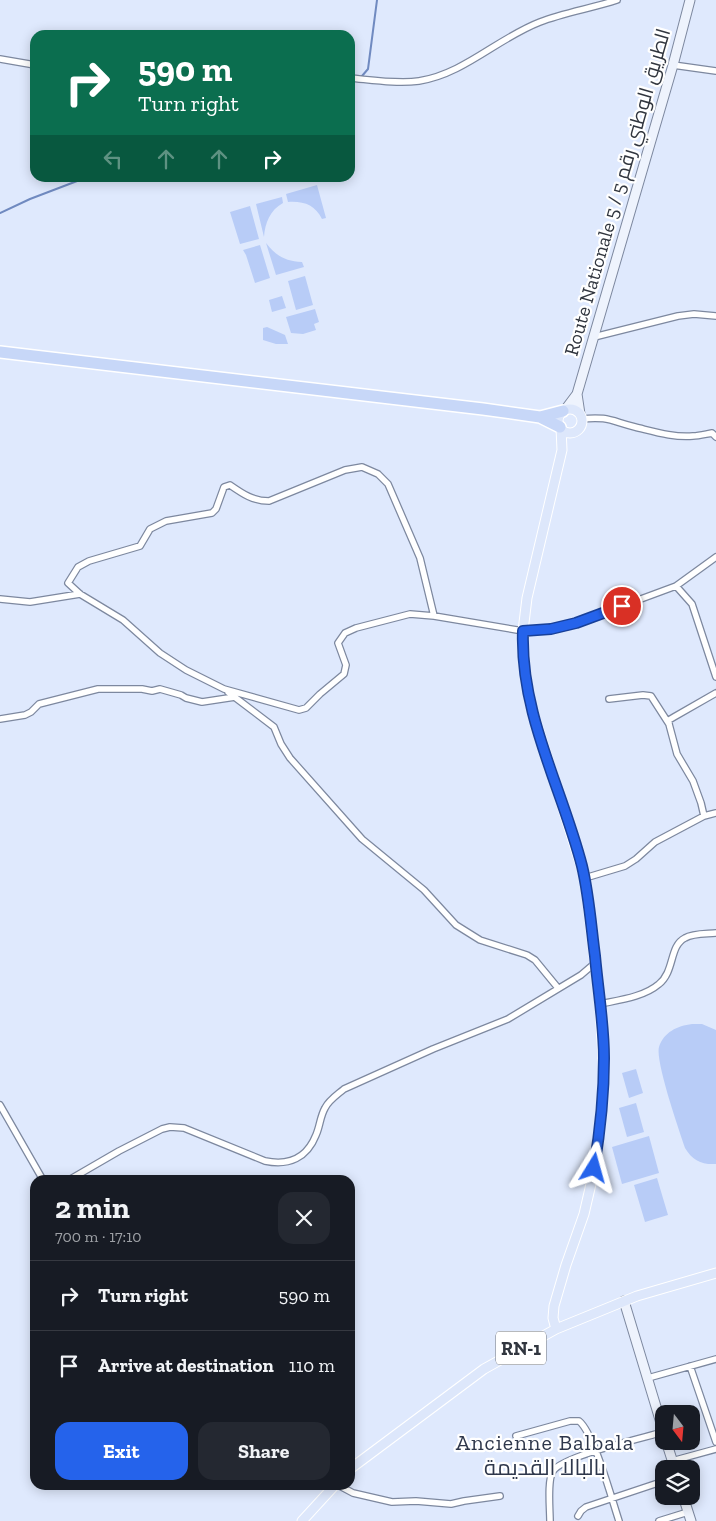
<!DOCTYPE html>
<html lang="en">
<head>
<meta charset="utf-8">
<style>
  :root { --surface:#171b24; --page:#242831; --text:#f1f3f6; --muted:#9ea1a6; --line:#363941; --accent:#2563eb }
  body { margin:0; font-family:"Zilla Slab",Cairo,serif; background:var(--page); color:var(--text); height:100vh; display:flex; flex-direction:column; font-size:19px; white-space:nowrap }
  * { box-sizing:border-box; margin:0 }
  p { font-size:16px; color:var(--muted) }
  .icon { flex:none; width:28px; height:28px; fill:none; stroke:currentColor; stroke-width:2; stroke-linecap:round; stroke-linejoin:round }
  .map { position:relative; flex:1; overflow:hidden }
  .details { position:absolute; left:30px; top:1175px; width:325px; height:315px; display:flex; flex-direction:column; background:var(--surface); border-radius:15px; box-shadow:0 2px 12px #0003 }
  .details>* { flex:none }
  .guide { position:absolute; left:30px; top:30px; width:325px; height:152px; border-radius:15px; box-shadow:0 2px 12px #0003; background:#0b6e4f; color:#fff; overflow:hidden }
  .needle { width:32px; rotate:164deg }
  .fabs { position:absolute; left:655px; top:1405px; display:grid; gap:10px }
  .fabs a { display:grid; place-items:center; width:45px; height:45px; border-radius:10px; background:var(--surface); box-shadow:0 2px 12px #0003; font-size:25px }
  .pin { position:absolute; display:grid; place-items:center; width:42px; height:42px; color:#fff; margin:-21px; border:2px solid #fff; border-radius:50%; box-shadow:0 1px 5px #0007 }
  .me { position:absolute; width:55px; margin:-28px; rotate:8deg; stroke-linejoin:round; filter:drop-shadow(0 0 4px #0008) }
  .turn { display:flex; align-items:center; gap:18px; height:105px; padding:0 25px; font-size:22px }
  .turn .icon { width:65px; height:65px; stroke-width:2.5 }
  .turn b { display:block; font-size:35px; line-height:42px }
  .lanes { display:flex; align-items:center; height:48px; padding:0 25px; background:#0003; justify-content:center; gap:25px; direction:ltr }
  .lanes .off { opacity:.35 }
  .round { display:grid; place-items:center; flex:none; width:52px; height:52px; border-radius:15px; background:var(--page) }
  .headline { display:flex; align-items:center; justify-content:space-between; height:85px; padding:0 25px }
  h1 { font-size:30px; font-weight:800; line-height:38px }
  .cta { display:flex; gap:10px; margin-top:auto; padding:10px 25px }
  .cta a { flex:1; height:58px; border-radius:15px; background:var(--accent); color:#fff; font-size:20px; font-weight:800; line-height:58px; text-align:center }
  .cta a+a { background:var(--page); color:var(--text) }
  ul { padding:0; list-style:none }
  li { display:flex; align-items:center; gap:15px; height:70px; padding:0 25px; border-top:1px solid var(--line) }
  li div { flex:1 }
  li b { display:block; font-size:19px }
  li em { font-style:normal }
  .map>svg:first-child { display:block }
  .green { fill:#b8ccf7 }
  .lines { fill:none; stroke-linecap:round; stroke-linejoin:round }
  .stream { stroke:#708ac0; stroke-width:2 }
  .street-casing { stroke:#7d889f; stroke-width:8 }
  .secondary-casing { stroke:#7d889f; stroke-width:11 }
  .primary-casing { stroke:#fff; stroke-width:11 }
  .highway-casing { stroke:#fff; stroke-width:14 }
  .street { stroke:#fff; stroke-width:5.5 }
  .secondary { stroke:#eef3fd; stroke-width:9 }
  .primary { stroke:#dde7fb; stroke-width:9 }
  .highway { stroke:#c7d7f8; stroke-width:11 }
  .route-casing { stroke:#184099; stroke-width:12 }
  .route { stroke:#2563eb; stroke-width:9 }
  .labels { text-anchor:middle; stroke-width:4.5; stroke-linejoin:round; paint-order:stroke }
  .shield { fill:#fff; stroke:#6f7279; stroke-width:1 }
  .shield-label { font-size:19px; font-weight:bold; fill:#31363f }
  .street-label { font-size:20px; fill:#31363f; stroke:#fff }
  .quarter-label { font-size:22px; letter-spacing:1px; fill:#2e374b; stroke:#fff }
</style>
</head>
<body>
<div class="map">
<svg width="716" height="1521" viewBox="0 0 716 1521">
  <rect width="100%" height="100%" fill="#dfe9fd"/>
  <!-- green -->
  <path class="green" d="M 317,185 L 326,218 L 322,219 C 315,205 304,201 288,202 L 286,194 Z
    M 282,197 L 283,203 C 270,210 265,223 264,237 L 256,204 Z
    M 250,206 L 259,239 L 240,244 L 230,212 Z
    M 266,243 C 276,256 285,261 302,262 L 304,267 L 276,275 Z
    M 260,245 L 270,278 L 255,283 L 246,255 L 243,250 Z
    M 305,276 L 313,305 L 296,310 L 288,281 Z
    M 282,296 L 286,308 L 272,312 L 269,300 Z
    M 315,309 L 319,322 L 314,324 L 316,330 L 303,334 L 291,333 L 286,317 Z
    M 267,327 L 285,335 L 288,344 L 276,344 L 263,340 L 263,328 Z
    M 692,1024 L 702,1024 L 716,1030 L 716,1164 C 702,1165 692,1160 685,1148 C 679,1130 655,1061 659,1047 C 664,1032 677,1026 692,1024 Z
    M 636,1069 L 643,1093 L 629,1098 L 622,1073 Z
    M 636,1103 L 644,1132 L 627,1137 L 619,1108 Z
    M 649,1136 L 659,1173 L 622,1184 L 612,1147 Z
    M 657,1178 L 668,1215 L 645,1222 L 634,1185 Z"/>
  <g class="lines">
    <!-- stream -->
    <path class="stream" d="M 362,76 L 368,69 L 377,0
      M 350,89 L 354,84
      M 0,213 L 30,199 L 85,178"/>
    <!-- street casing -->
    <g class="street-casing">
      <path id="street" d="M 0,59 L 35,65
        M 673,65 L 716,71
        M 350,78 C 372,80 397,84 419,81 C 464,74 498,38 540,22 C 563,13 593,8 617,0
        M 594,337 L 678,316 L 694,314 L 716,316
        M 581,419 C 608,416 611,421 635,427 C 652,431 674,438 693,436 C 699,436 706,434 712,433 L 716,437
        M 676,586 L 692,604 L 716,677
        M 0,599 L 30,602 L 80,594
        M 434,616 L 420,558 L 388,484 L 378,474 L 362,467 L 345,470 L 269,501 C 253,501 243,494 230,485 L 224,487 L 216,509 L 212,513 L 166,521 L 150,529 L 140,546 L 89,561 L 78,567 L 68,583 L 80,594 L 123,620 L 160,653 L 186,670 L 224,689 L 299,710 L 306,708 L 320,694 L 344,674 L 346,665 L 338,643 L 345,633 L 356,628 L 410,614 L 434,616 L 523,631 L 551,629 L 576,623 L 676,586 L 716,557
        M 228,692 L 274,727 L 281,744 L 290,758 L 362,839 L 424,890 L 456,925 L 480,940 L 527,955 L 535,960 L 558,988
        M 609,699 L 643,695 L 651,696 L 669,724
        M 0,719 L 25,715 L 31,712 L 39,704 L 98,689 L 142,689 L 152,691 L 160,689 L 181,695 L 186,698 L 202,702 L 235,697
        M 704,816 L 701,803 L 693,781 L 677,754 L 669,724 L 669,720 L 674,717 L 716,693
        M 585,878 L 625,866 L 636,859 L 655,842 L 704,816 L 716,813
        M 600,1004 C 619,1000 644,997 659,984 C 675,971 669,946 685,938 C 693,933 707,934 716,933
        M 0,1105 L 43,1180
        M 69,1180 L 119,1151 L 162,1129 L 170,1127 L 184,1128 L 265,1161 C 289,1166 307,1158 316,1135 C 320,1126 320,1117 325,1108 C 329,1100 337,1095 344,1089 L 433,1049 L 508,1019 L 581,975 L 595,963
        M 690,1366 L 716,1442
        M 648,1378 L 716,1359
        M 516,1436 L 570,1421 L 579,1421 C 594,1433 612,1500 619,1521
        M 672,1461 L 716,1449
        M 338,1485 L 353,1493 L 392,1502 L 416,1501 L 451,1504 L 464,1501 L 500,1496
        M 578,1516 L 581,1511 L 586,1507 L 664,1481
        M 550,1521 C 550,1509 547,1480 553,1471 C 563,1456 643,1438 663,1432
        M 659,1521 L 688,1512"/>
    </g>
    <!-- secondary casing -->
    <g class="secondary-casing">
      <path id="secondary" d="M 577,394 L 580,414
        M 565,410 L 577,394 L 673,65 L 690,0
        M 624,1301 L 664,1433
        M 666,1441 L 675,1469
        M 683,1496 L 691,1521"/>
    </g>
    <!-- primary casing -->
    <g class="primary-casing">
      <path id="primary" d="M558 421a12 12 0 1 1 24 0a12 12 0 1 1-24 0Z
        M 556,1329 L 553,1318 L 554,1306 L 566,1265 L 584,1214 L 591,1184 L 599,1135 L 604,1076 L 600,1004 L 585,878 L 530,703 L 523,656 L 523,631 L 527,598 L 562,450 L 561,428
        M 350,1469 L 484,1369 L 556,1329 L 637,1296 L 716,1273
        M 302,1521 L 335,1485"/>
    </g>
    <!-- highway casing -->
    <g class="highway-casing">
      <path id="highway" d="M 0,352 L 483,409 L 540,417 L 560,427
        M 540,417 L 563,411"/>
    </g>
    <!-- street -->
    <use href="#street" class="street"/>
    <!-- secondary -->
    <use href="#secondary" class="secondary"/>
    <!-- primary -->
    <use href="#primary" class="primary"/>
    <!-- highway -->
    <use href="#highway" class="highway"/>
  </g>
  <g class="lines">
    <!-- route casing -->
    <g class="route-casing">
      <path id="route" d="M 594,1168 C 600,1132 604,1095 604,1058 C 604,1024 598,990 595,956 C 591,926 589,895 582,866 C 562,788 520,714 523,631 L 551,629 L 576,623 L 622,606"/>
    </g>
    <!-- route -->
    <use href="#route" class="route"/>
  </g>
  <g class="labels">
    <!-- shield labels -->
    <rect class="shield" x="496" y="1331.5" width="50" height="33" rx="4"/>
    <g class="shield-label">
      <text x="521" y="1355">RN-1</text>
    </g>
    <!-- street labels -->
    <g class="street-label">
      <text transform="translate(617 192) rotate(-74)" y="7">Route Nationale 5 / الطريق الوطني رقم 5</text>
    </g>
    <!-- quarter labels -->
    <g class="quarter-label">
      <text x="545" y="1450">Ancienne Balbala<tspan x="545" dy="25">بالبالا القديمة</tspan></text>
    </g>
  </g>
</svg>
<div class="fabs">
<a><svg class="needle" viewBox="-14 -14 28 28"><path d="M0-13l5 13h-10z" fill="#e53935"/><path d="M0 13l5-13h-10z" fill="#9ea1a6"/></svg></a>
<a><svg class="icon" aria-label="layers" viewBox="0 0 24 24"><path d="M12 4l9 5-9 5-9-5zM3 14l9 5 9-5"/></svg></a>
</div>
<div class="pin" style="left:622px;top:606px;background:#d93025"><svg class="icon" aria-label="arrive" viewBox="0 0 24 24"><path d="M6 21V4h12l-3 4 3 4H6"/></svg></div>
<svg class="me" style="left:594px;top:1168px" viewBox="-20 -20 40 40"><path d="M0-17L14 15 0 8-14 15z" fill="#2563eb" stroke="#fff" stroke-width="4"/></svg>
<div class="guide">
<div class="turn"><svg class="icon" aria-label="right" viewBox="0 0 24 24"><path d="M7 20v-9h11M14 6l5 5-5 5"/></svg><div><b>590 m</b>Turn right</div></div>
<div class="lanes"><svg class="icon off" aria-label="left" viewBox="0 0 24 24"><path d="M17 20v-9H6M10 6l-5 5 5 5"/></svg><svg class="icon off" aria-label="ahead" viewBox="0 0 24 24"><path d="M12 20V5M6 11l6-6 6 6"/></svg><svg class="icon off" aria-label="ahead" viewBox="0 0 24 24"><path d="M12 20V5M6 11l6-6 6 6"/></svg><svg class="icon" aria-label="right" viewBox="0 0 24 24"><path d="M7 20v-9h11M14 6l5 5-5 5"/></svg></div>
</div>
<section class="details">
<div class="headline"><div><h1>2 min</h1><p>700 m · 17:10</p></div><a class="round"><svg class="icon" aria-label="close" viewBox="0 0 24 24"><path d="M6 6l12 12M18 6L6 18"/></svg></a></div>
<ul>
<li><svg class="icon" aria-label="right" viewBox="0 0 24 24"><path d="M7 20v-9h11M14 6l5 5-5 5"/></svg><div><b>Turn right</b></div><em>590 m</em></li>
<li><svg class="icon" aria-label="arrive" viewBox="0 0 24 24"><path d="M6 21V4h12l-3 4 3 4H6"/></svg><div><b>Arrive at destination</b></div><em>110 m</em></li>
</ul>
<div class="cta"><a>Exit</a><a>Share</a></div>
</section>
</div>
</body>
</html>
